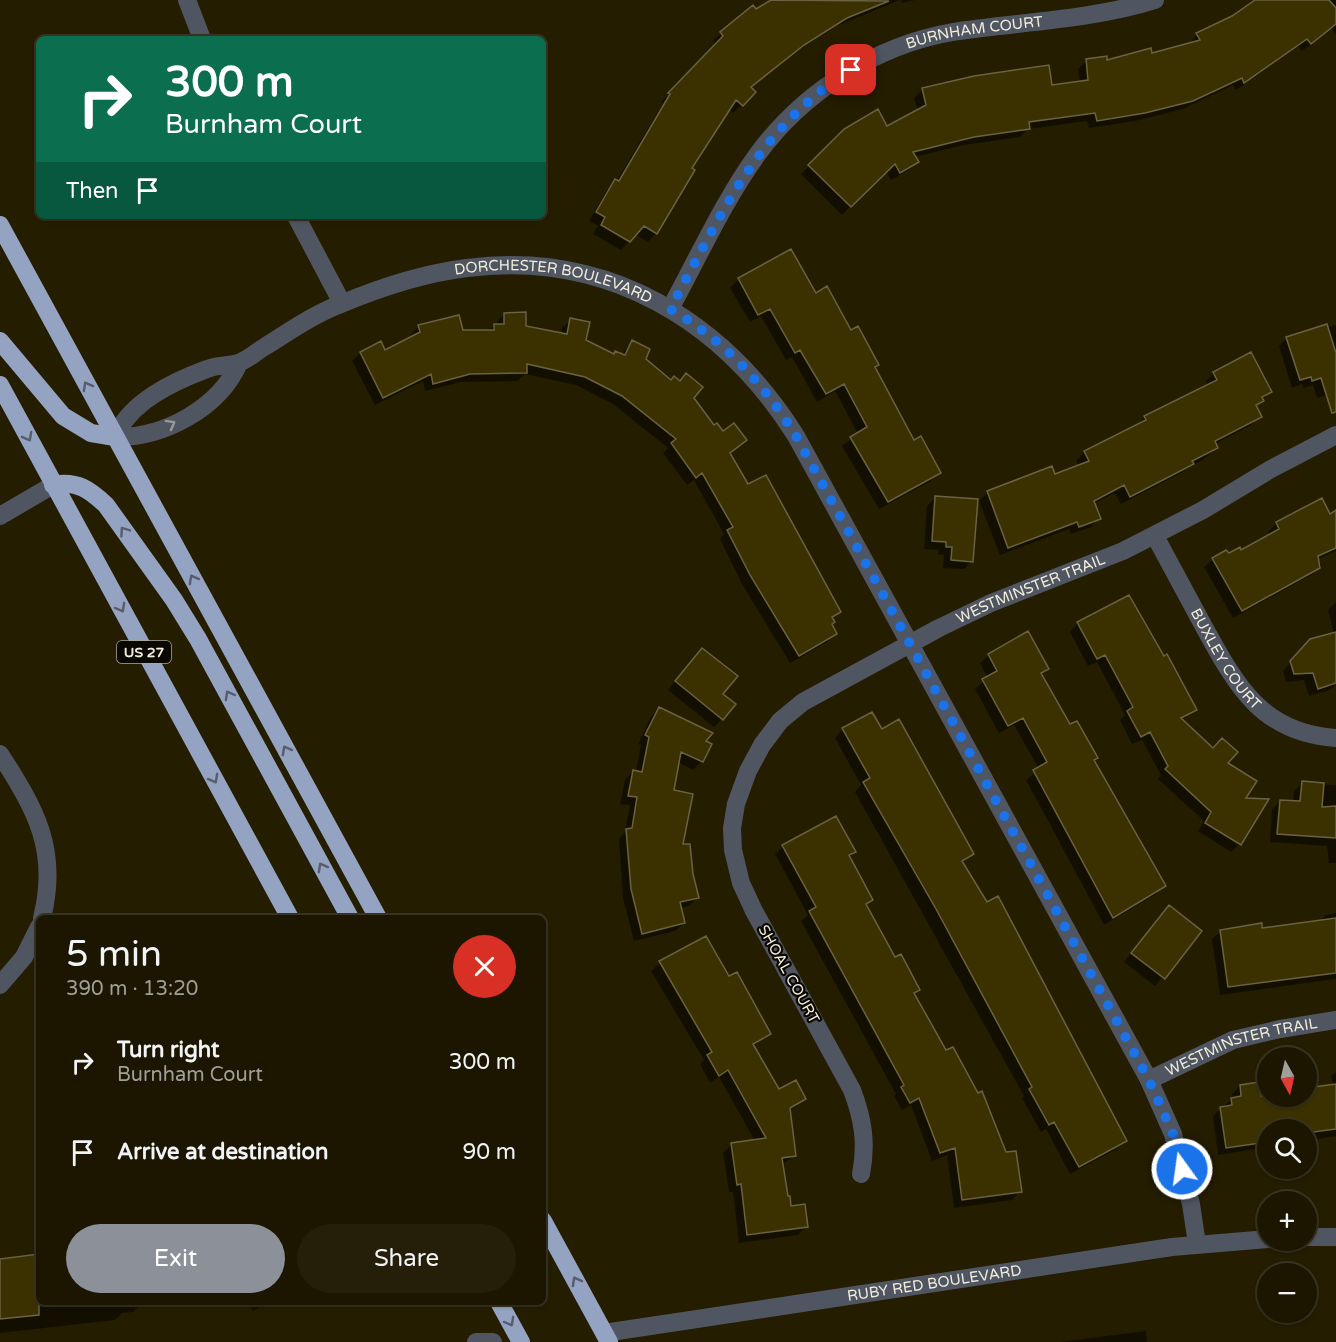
<!DOCTYPE html>
<html lang="en">
<head>
<meta charset="utf-8">
<style>
  :root { --surface:#1c1600; --page:#251f0a; --text:#f1f3f6; --muted:#a09f99; --line:#3a3522; --accent:#8c9099 }
  body { margin:0; font-family:"Varela Round",sans-serif; background:var(--page); color:var(--text); height:100vh; display:flex; flex-direction:column; font-size:22px; white-space:nowrap }
  * { box-sizing:border-box; margin:0 }
  p { font-size:20px; color:var(--muted) }
  .icon { flex:none; width:33px; height:33px; fill:none; stroke:currentColor; stroke-width:2; stroke-linecap:round; stroke-linejoin:round }
  .map { position:relative; flex:1; overflow:hidden }
  .side { position:absolute; left:36px; top:915px; width:510px; height:390px; display:flex; flex-direction:column; background:var(--surface); border-radius:9px; box-shadow:0 2px 4px #0004,0 0 0 2px var(--line) }
  .side>* { flex:none }
  .banner { position:absolute; left:36px; top:36px; width:510px; height:183px; border-radius:9px; box-shadow:0 2px 4px #0004,0 0 0 2px var(--line); background:#0b6e4f; color:#fff; overflow:hidden }
  .needle { width:39px; rotate:172deg }
  .tools { position:absolute; left:1257px; top:1047px; display:grid; gap:12px }
  .tools a { display:grid; place-items:center; width:60px; height:60px; border-radius:50%; background:var(--surface); box-shadow:0 2px 4px #0004,0 0 0 2px var(--line); font-size:30px }
  .pin { position:absolute; display:grid; place-items:center; width:51px; height:51px; color:#fff; margin:-26px; border-radius:12px; box-shadow:0 3px 9px #0006 }
  .me { position:absolute; width:66px; margin:-33px; rotate:346deg; stroke-linejoin:round; filter:drop-shadow(0 0 4px #0008) }
  .turn { display:flex; align-items:center; gap:21px; height:126px; padding:0 30px; font-size:27px }
  .turn .icon { width:78px; height:78px; stroke-width:2.5 }
  .turn b { display:block; font-size:42px; line-height:51px }
  .then { display:flex; align-items:center; height:57px; padding:0 30px; background:#0003; gap:12px; font-size:22px }
  .round { display:grid; place-items:center; flex:none; width:63px; height:63px; border-radius:32px; background:var(--page) }
  .overview { display:flex; align-items:center; justify-content:space-between; height:102px; padding:0 30px }
  h1 { font-size:36px; font-weight:600; line-height:45px }
  .button { display:flex; gap:12px; margin-top:auto; padding:12px 30px }
  .button a { flex:1; height:69px; border-radius:36px; background:var(--accent); color:#fff; font-size:24px; font-weight:600; line-height:69px; text-align:center }
  .button a+a { background:var(--page); color:var(--text) }
  ul { padding:0; list-style:none }
  li { display:flex; align-items:center; gap:18px; height:90px; padding:0 30px }
  li div { flex:1 }
  li b { display:block; font-size:22px }
  li em { font-style:normal }
  .map>svg:first-child { display:block }
  .shadow { fill:#0007 }
  .building { fill:#3b3100; stroke:#6a6241; stroke-width:1.5 }
  .lines { fill:none; stroke-linecap:round; stroke-linejoin:round }
  .street { stroke:#505562; stroke-width:18 }
  .highway { stroke:#95a3c3; stroke-width:18 }
  .oneway { stroke:#575d6c }
  .oneway2 { stroke:#999a98 }
  .route { stroke:#1a73e8; stroke-width:10; stroke-dasharray:0 18 }
  .labels { text-anchor:middle; stroke-width:4.5; stroke-linejoin:round; paint-order:stroke }
  .shield { fill:#0b0801; stroke:#ada99a; stroke-width:1.5 }
  .shield-label { font-size:14px; font-weight:bold; fill:#f2eedb }
  .street-label { font-size:15px; fill:#f2eedb; stroke:#0b0801 }
</style>
</head>
<body>
<div class="map">
<svg width="1336" height="1342" viewBox="0 0 1336 1342">
  <rect width="100%" height="100%" fill="#251d00"/>
  <!-- shadow -->
  <path class="shadow" d="M 774,0 L 900,0 L 837,26 L 793,53 L 750,88 L 754,92 L 733,113 L 729,109 L 690,169 L 656,233 L 648,242 L 635,234 L 621,250 L 593,234 L 598,226 L 589,221 L 607,190 L 616,182 L 663,103 L 661,102 L 716,45 L 713,41 L 721,33 Z
    M 901,0 L 915,0 L 902,3 Z
    M 1258,0 L 1336,0 L 1336,34 L 1331,28 L 1302,51 L 1298,46 L 1236,90 L 1233,85 L 1183,109 L 1135,121 L 1089,128 L 1087,121 L 1028,129 L 1020,137 L 964,145 L 914,157 L 917,161 L 909,170 L 891,180 L 886,171 L 842,215 L 801,174 L 845,130 L 887,128 L 918,111 L 914,98 L 923,89 L 1051,86 L 1080,82 L 1078,69 L 1086,61 L 1106,62 L 1151,55 L 1190,44 L 1197,34 L 1233,18 Z
    M 790,251 L 815,295 L 874,368 L 914,442 L 939,472 L 931,481 L 879,509 L 842,446 L 858,434 L 835,391 L 817,402 L 792,357 L 786,360 L 761,316 L 750,322 L 730,288 L 739,279 Z
    M 504,314 L 525,327 L 561,335 L 562,328 L 571,320 L 585,341 L 613,355 L 615,352 L 621,355 L 632,342 L 644,359 L 692,398 L 713,427 L 745,440 L 729,454 L 747,486 L 839,611 L 832,619 L 830,625 L 836,634 L 827,642 L 790,663 L 742,584 L 720,539 L 724,534 L 694,480 L 687,485 L 663,453 L 668,448 L 613,404 L 576,385 L 525,374 L 517,381 L 461,382 L 425,391 L 423,381 L 375,405 L 352,361 L 361,353 L 384,352 L 412,338 L 411,335 L 419,326 L 462,331 L 489,331 Z
    M 1336,325 L 1336,392 L 1317,398 L 1313,385 L 1304,388 L 1302,384 L 1292,388 L 1279,346 L 1287,338 Z
    M 1214,373 L 1270,392 L 1255,408 L 1260,416 L 1251,425 L 1215,444 L 1217,448 L 1208,456 L 1183,472 L 1121,504 L 1115,493 L 1093,504 L 1099,518 L 1091,527 L 1071,534 L 1069,529 L 1000,555 L 979,501 L 987,493 L 1051,468 L 1054,476 L 1079,466 L 1076,461 L 1084,452 L 1136,426 L 1145,417 L 1208,386 L 1206,381 Z
    M 936,497 L 972,561 L 964,569 L 943,568 L 944,555 L 938,554 L 939,550 L 924,549 L 927,506 Z
    M 1321,500 L 1329,516 L 1336,512 L 1336,551 L 1318,559 L 1322,566 L 1313,574 L 1233,618 L 1204,567 L 1213,559 L 1241,552 L 1270,535 L 1268,532 L 1277,523 Z
    M 1336,602 L 1336,684 L 1330,690 L 1309,696 L 1304,680 L 1286,682 L 1283,671 L 1302,650 L 1334,634 L 1328,610 Z
    M 1078,623 L 1195,710 L 1181,721 L 1226,763 L 1244,799 L 1240,844 L 1231,852 L 1198,831 L 1204,821 L 1158,779 L 1161,775 L 1142,740 L 1132,744 L 1120,720 L 1125,715 L 1097,662 L 1088,666 L 1070,632 Z
    M 989,655 L 1047,668 L 1040,675 L 1164,885 L 1156,894 L 1104,925 L 1026,780 L 1039,769 L 1014,725 L 999,733 L 975,689 L 988,678 L 980,663 Z
    M 694,658 L 721,694 L 722,719 L 714,727 L 668,690 Z
    M 659,708 L 710,744 L 701,762 L 693,770 L 678,762 L 672,791 L 681,846 L 697,898 L 689,906 L 680,908 L 684,923 L 675,931 L 634,941 L 623,898 L 619,839 L 625,832 L 630,805 L 620,804 L 625,780 L 633,771 L 636,772 L 641,745 L 638,744 L 651,717 Z
    M 843,729 L 881,731 L 972,854 L 962,863 L 1125,1141 L 1117,1149 L 1070,1174 L 1046,1129 L 1041,1132 L 1022,1098 L 1024,1096 L 855,792 L 861,785 L 835,738 Z
    M 1302,783 L 1336,785 L 1336,863 L 1329,863 L 1327,846 L 1270,842 L 1272,810 L 1280,801 L 1293,802 L 1294,791 Z
    M 783,846 L 854,852 L 848,857 L 871,900 L 866,905 L 894,959 L 918,990 L 914,995 L 1020,1191 L 1012,1200 L 954,1208 L 947,1155 L 932,1161 L 911,1105 L 902,1110 L 894,1096 L 896,1094 L 801,921 L 808,915 L 775,854 Z
    M 1336,913 L 1336,979 L 1220,995 L 1212,939 L 1221,931 L 1261,930 L 1319,922 L 1326,915 Z
    M 1161,916 L 1200,932 L 1155,986 L 1124,962 Z
    M 705,938 L 728,978 L 769,1034 L 753,1046 L 778,1091 L 805,1099 L 789,1111 L 794,1156 L 782,1165 L 790,1208 L 806,1226 L 798,1235 L 739,1243 L 733,1192 L 729,1192 L 723,1153 L 732,1144 L 755,1141 L 719,1077 L 710,1083 L 700,1064 L 704,1060 L 651,971 L 660,963 Z
    M 1336,1072 L 1336,1136 L 1306,1141 L 1306,1130 L 1268,1130 L 1268,1147 L 1218,1155 L 1213,1116 L 1233,1098 L 1232,1094 L 1240,1086 L 1268,1080 L 1268,1096 L 1306,1096 L 1333,1086 L 1331,1076 Z
    M 39,1255 L 39,1302 L 143,1302 L 133,1312 L 122,1313 L 115,1320 L 0,1333 L 0,1260 Z
    M 248,1302 L 269,1302 L 253,1311 Z
    M 1146,1331 L 1147,1342 L 1059,1342 Z"/>
  <!-- building -->
  <path class="building" d="M 771,0 L 889,1 L 847,18 L 804,45 L 751,87 L 756,92 L 743,106 L 736,100 L 692,168 L 695,170 L 657,234 L 644,226 L 630,242 L 601,225 L 605,217 L 596,212 L 615,179 L 619,181 L 670,94 L 668,93 L 723,36 L 720,32 L 753,5 L 756,9 Z
    M 1255,0 L 1329,0 L 1336,8 L 1336,24 L 1311,44 L 1307,39 L 1244,83 L 1242,78 L 1193,101 L 1145,113 L 1097,121 L 1095,113 L 1029,122 L 1030,129 L 974,137 L 913,152 L 919,162 L 900,173 L 895,164 L 851,207 L 808,165 L 844,129 L 878,109 L 887,126 L 926,105 L 922,88 L 974,76 L 1049,65 L 1052,85 L 1088,80 L 1086,59 L 1107,56 L 1107,60 L 1151,48 L 1152,53 L 1200,40 L 1196,33 L 1232,16 Z
    M 791,249 L 816,293 L 827,286 L 851,330 L 858,326 L 879,365 L 875,367 L 914,440 L 921,436 L 941,473 L 888,502 L 850,437 L 867,427 L 844,384 L 826,394 L 800,350 L 795,353 L 770,309 L 758,315 L 738,278 Z
    M 526,312 L 526,326 L 567,334 L 570,318 L 590,322 L 586,340 L 614,354 L 615,351 L 625,355 L 632,340 L 650,349 L 646,359 L 671,380 L 674,376 L 680,381 L 686,373 L 703,387 L 694,398 L 714,425 L 717,423 L 723,431 L 734,423 L 747,440 L 730,453 L 748,484 L 766,475 L 841,612 L 832,617 L 835,622 L 832,624 L 837,634 L 799,656 L 750,575 L 727,530 L 733,527 L 702,473 L 696,478 L 671,443 L 676,439 L 622,396 L 585,377 L 527,364 L 527,373 L 470,374 L 433,384 L 431,374 L 383,398 L 360,352 L 381,341 L 385,350 L 420,332 L 418,325 L 459,315 L 463,330 L 494,330 L 494,324 L 504,324 L 504,313 Z
    M 1327,324 L 1336,353 L 1336,412 L 1332,413 L 1321,378 L 1312,381 L 1311,377 L 1300,380 L 1286,337 Z
    M 1251,352 L 1272,392 L 1262,397 L 1264,401 L 1256,405 L 1262,417 L 1215,441 L 1218,448 L 1192,461 L 1194,464 L 1130,497 L 1124,485 L 1094,501 L 1101,519 L 1079,527 L 1077,522 L 1008,548 L 987,491 L 1052,466 L 1055,474 L 1089,461 L 1084,451 L 1146,420 L 1144,416 L 1217,380 L 1213,372 Z
    M 935,496 L 978,499 L 973,562 L 951,560 L 952,547 L 946,547 L 946,542 L 932,541 Z
    M 1322,498 L 1330,514 L 1336,510 L 1336,548 L 1318,556 L 1320,568 L 1242,611 L 1212,558 L 1226,550 L 1229,553 L 1240,547 L 1241,550 L 1279,529 L 1276,522 Z
    M 1129,595 L 1164,656 L 1167,654 L 1197,710 L 1181,718 L 1213,748 L 1222,738 L 1238,752 L 1228,763 L 1257,781 L 1246,798 L 1269,799 L 1241,845 L 1205,823 L 1211,812 L 1165,769 L 1168,766 L 1150,732 L 1141,737 L 1127,711 L 1133,707 L 1105,655 L 1097,659 L 1077,622 Z
    M 1028,631 L 1049,669 L 1041,673 L 1070,724 L 1077,721 L 1098,758 L 1094,760 L 1166,886 L 1113,918 L 1033,770 L 1047,762 L 1023,718 L 1008,726 L 982,679 L 997,671 L 988,654 Z
    M 1336,632 L 1336,683 L 1318,689 L 1313,673 L 1294,674 L 1290,661 L 1310,639 Z
    M 702,648 L 738,676 L 723,694 L 736,704 L 723,720 L 675,681 Z
    M 659,707 L 713,733 L 706,741 L 712,744 L 703,762 L 681,752 L 674,790 L 693,794 L 683,844 L 690,844 L 693,874 L 699,898 L 680,902 L 685,923 L 642,934 L 631,889 L 626,829 L 632,828 L 637,797 L 628,796 L 633,770 L 642,772 L 649,737 L 645,735 Z
    M 872,712 L 882,729 L 899,719 L 974,854 L 962,861 L 987,902 L 998,896 L 1127,1141 L 1079,1167 L 1054,1122 L 1049,1125 L 1029,1089 L 1032,1087 L 936,909 L 863,782 L 870,778 L 842,728 Z
    M 1302,781 L 1324,783 L 1322,807 L 1336,806 L 1336,838 L 1277,834 L 1280,800 L 1300,801 Z
    M 836,816 L 856,852 L 849,855 L 873,900 L 866,904 L 895,957 L 901,954 L 920,990 L 914,993 L 946,1050 L 953,1047 L 978,1093 L 982,1091 L 1006,1152 L 1016,1151 L 1022,1192 L 962,1200 L 955,1148 L 940,1153 L 919,1098 L 910,1103 L 901,1087 L 904,1085 L 809,911 L 816,907 L 782,845 Z
    M 1169,905 L 1202,931 L 1165,979 L 1131,953 Z
    M 1336,918 L 1336,973 L 1228,987 L 1220,930 L 1262,923 L 1262,928 Z
    M 706,936 L 729,976 L 737,972 L 771,1034 L 753,1044 L 779,1089 L 796,1080 L 806,1099 L 790,1108 L 796,1156 L 782,1158 L 788,1196 L 790,1196 L 791,1206 L 805,1204 L 808,1227 L 747,1235 L 741,1184 L 737,1185 L 731,1143 L 766,1138 L 728,1070 L 719,1076 L 707,1055 L 712,1052 L 659,961 Z
    M 1259,1082 L 1261,1096 L 1306,1096 L 1306,1088 L 1336,1084 L 1336,1129 L 1306,1133 L 1306,1130 L 1266,1130 L 1267,1142 L 1226,1148 L 1220,1107 L 1232,1105 L 1231,1098 L 1241,1096 L 1240,1085 Z
    M 39,1254 L 39,1315 L 0,1319 L 0,1259 Z"/>
  <g class="lines">
    <!-- street -->
    <g class="street">
      <path d="M 187,0 L 202,39"/>
      <path d="M 296,216 L 342,303"/>
      <path id="s1" d="M 670,309 C 698,258 723,202 757,155 C 803,92 876,45 953,32 C 1018,22 1092,20 1155,0"/>
      <path id="s2" d="M 239,363 C 219,408 164,438 115,437 C 130,402 172,382 207,369 C 217,365 228,366 238,363 C 248,360 257,351 266,346 C 290,331 314,314 341,304 C 379,288 426,273 467,268 C 607,250 723,320 796,436 L 1149,1080 L 1173,1134 L 1191,1204 L 1197,1244"/>
      <path d="M 0,516 L 53,485"/>
      <path id="s3" d="M 1155,536 C 1171,566 1187,595 1203,625 C 1236,685 1261,733 1336,738"/>
      <path d="M 0,754 C 36,810 59,850 42,918"/>
      <path d="M 0,985 L 24,957 L 39,927"/>
      <path id="s4" d="M 1149,1080 L 1233,1040 L 1280,1029 L 1336,1020"/>
      <path id="s5" d="M 861,1174 C 867,1143 863,1119 852,1090 L 754,911 L 741,883 L 733,850 L 732,828 L 736,804 L 748,771 L 762,745 L 780,721 L 803,702 L 939,628 L 991,603 L 1123,551 L 1203,510 L 1271,469 L 1336,435"/>
      <path d="M 1306,1237 L 1336,1237"/>
      <path id="s6" d="M 604,1333 L 1172,1247 L 1268,1239"/>
      <path d="M 476,1342 L 493,1342"/>
    </g>
    <!-- highway -->
    <path class="highway" d="M 0,225 L 378,918
      M 0,341 L 63,416 L 91,433 L 115,437
      M 0,385 L 290,918
      M 53,485 C 77,480 90,490 106,505 L 174,600 L 198,639 L 350,918
      M 543,1221 L 609,1342
      M 499,1302 L 521,1342"/>
  </g>
  <!-- one-way arrows -->
  <defs><path id="oneway-chevron" d="M-2-3.5L2.5 0L-2 3.5" fill="none" stroke-width="1.6" stroke-linecap="round" stroke-linejoin="round" transform="scale(1.5)"/></defs>
  <g class="oneway">
    <use href="#oneway-chevron" transform="translate(87 386) rotate(-119)"/>
    <use href="#oneway-chevron" transform="translate(28 437) rotate(62)"/>
    <use href="#oneway-chevron" transform="translate(124 531) rotate(-125)"/>
    <use href="#oneway-chevron" transform="translate(193 579) rotate(-119)"/>
    <use href="#oneway-chevron" transform="translate(121 608) rotate(61)"/>
    <use href="#oneway-chevron" transform="translate(229 695) rotate(-119)"/>
    <use href="#oneway-chevron" transform="translate(286 750) rotate(-119)"/>
    <use href="#oneway-chevron" transform="translate(214 779) rotate(61)"/>
    <use href="#oneway-chevron" transform="translate(322 867) rotate(-119)"/>
    <use href="#oneway-chevron" transform="translate(576 1281) rotate(-119)"/>
    <use href="#oneway-chevron" transform="translate(510 1322) rotate(61)"/>
  </g>
  <use class="oneway2" href="#oneway-chevron" transform="translate(171 424) rotate(-29)"/>
  <g class="lines">
    <!-- route -->
    <path class="route" d="M 851,70 C 757,128 721,216 670,309 C 724,340 763,383 796,436 L 1149,1080 L 1173,1134 L 1182,1169"/>
  </g>
  <g class="labels">
    <!-- shield labels -->
    <rect class="shield" x="117" y="641" width="54" height="22" rx="4.5"/>
    <g class="shield-label">
      <text x="144" y="657">US 27</text>
    </g>
    <!-- street labels -->
    <g class="street-label">
      <text dy="5" stroke="none"><textPath href="#s1" startOffset="435">BURNHAM COURT</textPath></text>
      <text dy="5" stroke="none"><textPath href="#s2" startOffset="640">DORCHESTER BOULEVARD</textPath></text>
      <text dy="5" stroke="none"><textPath href="#s5" startOffset="780">WESTMINSTER TRAIL</textPath></text>
      <text dy="5" stroke="none"><textPath href="#s3" startOffset="142">BUXLEY COURT</textPath></text>
      <text transform="translate(789 974) rotate(61)" y="5">SHOAL COURT</text>
      <text dy="5" stroke="none"><textPath href="#s4" startOffset="99">WESTMINSTER TRAIL</textPath></text>
      <text dy="5" stroke="none"><textPath href="#s6" startOffset="334">RUBY RED BOULEVARD</textPath></text>
    </g>
  </g>
</svg>
<div class="tools">
<a><svg class="needle" viewBox="-14 -14 28 28"><path d="M0-13l5 13h-10z" fill="#e53935"/><path d="M0 13l5-13h-10z" fill="#a09f99"/></svg></a>
<a><svg class="icon" aria-label="search" viewBox="0 0 24 24"><circle cx="10" cy="10" r="6"/><path d="M15 15l6 6"/></svg></a>
<a>+</a>
<a>−</a>
</div>
<div class="pin" style="left:851px;top:70px;background:#d93025"><svg class="icon" aria-label="arrive" viewBox="0 0 24 24"><path d="M6 21V4h12l-3 4 3 4H6"/></svg></div>
<svg class="me" style="left:1182px;top:1169px" viewBox="-20 -20 40 40"><circle r="17" fill="#1a73e8" stroke="#fff" stroke-width="3"/><path d="M0-11L8 9 0 5-8 9z" fill="#fff"/></svg>
<div class="banner">
<div class="turn"><svg class="icon" aria-label="right" viewBox="0 0 24 24"><path d="M7 20v-9h11M14 6l5 5-5 5"/></svg><div><b>300 m</b>Burnham Court</div></div>
<div class="then">Then<svg class="icon" aria-label="arrive" viewBox="0 0 24 24"><path d="M6 21V4h12l-3 4 3 4H6"/></svg></div>
</div>
<section class="side">
<div class="overview"><div><h1>5 min</h1><p>390 m · 13:20</p></div><a class="round" style="background:#d93025;color:#fff"><svg class="icon" aria-label="close" viewBox="0 0 24 24"><path d="M6 6l12 12M18 6L6 18"/></svg></a></div>
<ul>
<li><svg class="icon" aria-label="right" viewBox="0 0 24 24"><path d="M7 20v-9h11M14 6l5 5-5 5"/></svg><div><b>Turn right</b><p>Burnham Court</p></div><em>300 m</em></li>
<li><svg class="icon" aria-label="arrive" viewBox="0 0 24 24"><path d="M6 21V4h12l-3 4 3 4H6"/></svg><div><b>Arrive at destination</b></div><em>90 m</em></li>
</ul>
<div class="button"><a>Exit</a><a>Share</a></div>
</section>
</div>
</body>
</html>
